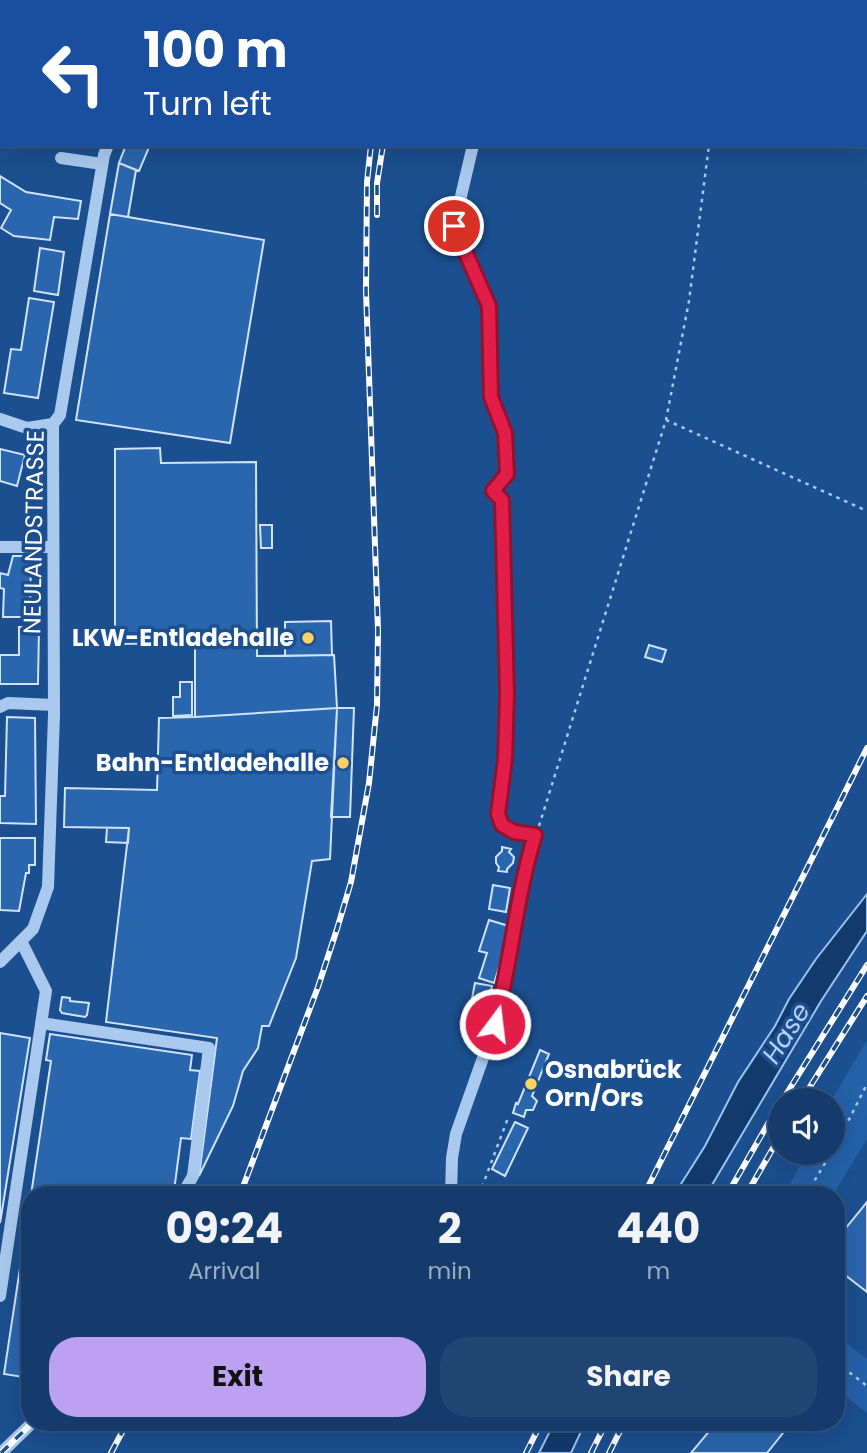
<!DOCTYPE html>
<html lang="en">
<head>
<meta charset="utf-8">
<style>
  :root { --surface:#143b6b; --page:#214673; --text:#f1f3f6; --muted:#9dadc1; --line:#33557e; --accent:#bca0f2 }
  body { margin:0; font-family:Poppins,sans-serif; background:var(--page); color:var(--text); height:100vh; display:flex; flex-direction:column; font-size:26px; white-space:nowrap }
  * { box-sizing:border-box; margin:0 }
  p { font-size:23px; color:var(--muted) }
  .icon { flex:none; width:38px; height:38px; fill:none; stroke:currentColor; stroke-width:2; stroke-linecap:round; stroke-linejoin:round }
  .map { position:relative; flex:1; overflow:hidden }
  .sheet { position:absolute; left:21px; top:1186px; width:824px; height:245px; display:flex; flex-direction:column; background:var(--surface); border-radius:28px; box-shadow:0 7px 28px #0002,0 0 0 2px var(--line) }
  .sheet>* { flex:none }
  .guide { position:absolute; left:0px; top:0px; width:868px; height:147px; box-shadow:0 7px 28px #0002,0 0 0 2px var(--line); background:#1a4fa0; color:#fff; overflow:hidden }
  .fabs { position:absolute; left:768px; top:1088px; display:grid; gap:14px }
  .fabs a { display:grid; place-items:center; width:77px; height:77px; border-radius:50%; background:var(--surface); box-shadow:0 7px 28px #0002,0 0 0 2px var(--line); font-size:35px }
  .pin { position:absolute; display:grid; place-items:center; width:60px; height:60px; color:#fff; margin:-30px; border:4px solid #fff; border-radius:50%; box-shadow:0 2px 7px #0007 }
  .me { position:absolute; width:77px; margin:-38px; rotate:15deg; stroke-linejoin:round; filter:drop-shadow(0 0 5px #0008) }
  .turn { display:flex; align-items:center; gap:24px; height:147px; padding:0 28px; font-size:32px }
  .turn .icon { width:91px; height:91px; stroke-width:2.5 }
  .turn b { display:block; font-size:49px; line-height:60px }
  .eta { display:flex; justify-content:space-evenly; align-items:center; height:119px; text-align:center }
  .eta b { font-size:42px; font-weight:700; line-height:49px }
  .cta { display:flex; gap:14px; margin-top:auto; padding:14px 28px }
  .cta a { flex:1; height:80px; border-radius:28px; background:var(--accent); color:#111; font-size:28px; font-weight:700; line-height:80px; text-align:center }
  .cta a+a { background:var(--page); color:var(--text) }
  .map>svg:first-child { display:block }
  .green { fill:#2461a8 }
  .water { fill:#123a6d; stroke:#9cc4f0; stroke-width:2 }
  .building { fill:#2a66ad; stroke:#cfe3fa; stroke-width:2 }
  .lines { fill:none; stroke-linecap:round; stroke-linejoin:round }
  .path { stroke:#a9c9ee; stroke-width:2.5; stroke-dasharray:3.5 5; stroke-linecap:butt }
  .minor { stroke:#a9c9ee; stroke-width:12 }
  .rail-casing { stroke:#fff; stroke-width:6 }
  .rail { stroke:#1b4f8f; stroke-width:3.5; stroke-dasharray:10; stroke-linecap:butt }
  .route-casing { stroke:#92132f; stroke-width:18 }
  .route { stroke:#e11d48; stroke-width:12 }
  .poi-dot { fill:#ffd166; stroke:#1b4f8f; stroke-width:2.5 }
  .labels { text-anchor:middle; stroke-width:7; stroke-linejoin:round; paint-order:stroke }
  .street-label { font-size:24px; fill:#fff; stroke:#1b4f8f }
  .poi-label { font-size:24px; font-weight:bold; fill:#fff; stroke:#1b4f8f; text-anchor:end }
  .water-label { font-size:26px; font-style:italic; fill:#b5d3f5; stroke:#1b4f8f }
</style>
</head>
<body>
<div class="map">
<svg width="867" height="1453" viewBox="0 0 867 1453">
  <rect width="100%" height="100%" fill="#1b4f8f"/>
  <!-- green -->
  <path class="green" d="M 867,1040 L 867,1139 L 833,1195 L 784,1195 L 807,1153 L 833,1153 L 831,1101 Z
    M 836,1335 L 867,1359 L 867,1413 L 837,1389 Z"/>
  <!-- water -->
  <path class="water" d="M 867,894 L 867,931 L 821,1001 L 706,1195 L 674,1195 L 705,1146 L 738,1082 L 775,1026 L 789,999 L 816,959 Z
    M 554,1423 L 585,1423 L 571,1453 L 539,1453 Z"/>
  <!-- building -->
  <path class="building" d="M 126,145 L 150,145 L 139,171 L 119,163 Z
    M 119,163 L 136,170 L 128,217 L 110,214 Z
    M 0,176 L 26,192 L 81,201 L 78,219 L 54,217 L 50,240 L 14,236 L 1,228 L 11,210 L 0,203 Z
    M 110,214 L 264,240 L 230,443 L 76,420 Z
    M 40,248 L 64,252 L 58,295 L 34,291 Z
    M 29,298 L 54,302 L 38,398 L 4,393 L 11,349 L 21,350 Z
    M 160,448 L 161,463 L 256,462 L 257,656 L 334,655 L 337,708 L 195,717 L 195,643 L 115,644 L 115,449 Z
    M 0,449 L 25,455 L 17,486 L 0,481 Z
    M 260,525 L 272,525 L 272,548 L 261,548 Z
    M 13,556 L 31,556 L 30,617 L 3,617 L 4,589 L 0,588 L 0,573 L 8,575 Z
    M 331,621 L 332,655 L 285,656 L 285,622 Z
    M 19,627 L 39,628 L 38,684 L 0,684 L 0,655 L 19,655 Z
    M 649,645 L 666,650 L 662,662 L 645,657 Z
    M 180,682 L 192,682 L 192,715 L 173,716 L 173,697 L 180,697 Z
    M 337,708 L 330,859 L 312,861 L 296,958 L 269,1026 L 262,1026 L 258,1048 L 243,1071 L 233,1106 L 199,1176 L 217,1038 L 106,1022 L 129,828 L 64,827 L 65,788 L 157,790 L 159,718 L 195,717 Z
    M 337,708 L 354,708 L 350,817 L 331,817 Z
    M 7,717 L 35,718 L 36,824 L 0,823 L 0,796 L 5,796 Z
    M 107,828 L 129,828 L 128,843 L 106,842 Z
    M 0,838 L 35,838 L 35,865 L 29,865 L 29,873 L 26,873 L 19,911 L 0,910 Z
    M 502,847 L 511,849 L 509,852 L 514,857 L 513,863 L 507,869 L 507,872 L 498,871 L 499,867 L 496,863 L 496,857 L 502,851 Z
    M 493,885 L 510,888 L 506,912 L 489,909 Z
    M 489,920 L 512,927 L 494,983 L 479,978 L 487,953 L 479,951 Z
    M 475,983 L 492,986 L 486,1017 L 469,1014 Z
    M 62,997 L 70,998 L 70,1001 L 89,1003 L 87,1015 L 85,1017 L 62,1013 L 60,1010 Z
    M 0,1033 L 30,1038 L 0,1223 Z
    M 50,1034 L 192,1055 L 190,1070 L 200,1071 L 191,1139 L 181,1138 L 174,1191 L 160,1189 L 159,1195 L 31,1195 L 51,1061 L 46,1060 Z
    M 540,1050 L 549,1054 L 532,1096 L 537,1101 L 533,1110 L 526,1110 L 524,1117 L 513,1113 L 516,1103 L 518,1104 Z
    M 515,1122 L 528,1128 L 505,1176 L 492,1169 Z
    M 30,1202 L 30,1378 L 4,1374 Z
    M 867,1202 L 867,1292 L 836,1268 L 836,1240 Z
    M 716,1423 L 781,1423 L 787,1428 L 767,1453 L 691,1453 Z"/>
  <g class="lines">
    <!-- path -->
    <path class="path" d="M 725,2 L 726,0
      M 666,420 L 867,511
      M 539,826 L 666,420 L 689,301 L 709,145
      M 833,1151 L 867,1084
      M 479,1195 L 508,1118
      M 806,1195 L 831,1153
      M 836,1362 L 867,1386"/>
    <!-- minor -->
    <path class="minor" d="M 170,2 L 171,0
      M 512,2 L 513,0
      M 61,158 L 102,164
      M 0,419 L 27,428 L 53,424
      M 0,547 L 53,547
      M 0,707 L 8,703 L 54,705
      M 0,962 L 33,929 L 48,887 L 54,715 L 53,424 L 60,415 L 104,155 L 108,145
      M 41,1023 L 209,1048 L 193,1176 L 182,1195
      M 451,1195 L 452,1158 L 456,1134 L 495,1024 L 506,983 L 526,863 L 535,835 L 514,832 L 502,825 L 498,814 L 505,759 L 507,694 L 502,500 L 493,491 L 507,474 L 505,433 L 491,397 L 489,306 L 454,226 L 473,145
      M 0,1296 L 46,991 L 21,941
      M 1,1453 L 32,1423"/>
    <!-- rail casing -->
    <g class="rail-casing">
      <path id="rail" d="M 411,2 L 412,0
        M 424,2 L 425,0
        M 377,215 L 377,183 L 383,145
        M 782,1101 L 867,965
        M 801,1101 L 867,996
        M 240,1195 L 318,987 L 337,929 L 351,882 L 369,783 L 377,705 L 378,630 L 366,291 L 367,182 L 371,145
        M 644,1195 L 867,748
        M 727,1195 L 780,1103
        M 746,1195 L 780,1136
        M 1,1453 L 32,1423
        M 111,1453 L 127,1423
        M 526,1453 L 541,1423
        M 591,1453 L 606,1423
        M 609,1453 L 624,1423"/>
    </g>
    <!-- rail -->
    <use href="#rail" class="rail"/>
  </g>
  <g class="lines">
    <!-- route casing -->
    <g class="route-casing">
      <path id="route" d="M 454,226 L 489,306 L 491,397 L 505,433 L 507,474 L 493,491 L 502,500 L 507,694 L 505,759 L 498,814 L 502,825 L 514,832 L 535,835 C 516,897 511,962 495,1024"/>
    </g>
    <!-- route -->
    <use href="#route" class="route"/>
  </g>
  <!-- markers -->
  <g class="poi-dot">
    <circle cx="308" cy="638" r="7"/>
    <circle cx="343" cy="763" r="7"/>
    <circle cx="531" cy="1084" r="7"/>
  </g>
  <g class="labels">
    <!-- street labels -->
    <g class="street-label">
      <text transform="translate(34 532) rotate(-89)" y="8">NEULANDSTRASSE</text>
    </g>
    <!-- poi labels -->
    <g class="poi-label">
      <text x="294" y="646">LKW-Entladehalle</text>
      <text x="329" y="771">Bahn-Entladehalle</text>
      <text x="545" y="1078" text-anchor="start">Osnabrück<tspan x="545" dy="28">Orn/Ors</tspan></text>
    </g>
    <!-- water labels -->
    <g class="water-label">
      <text transform="translate(786 1033) rotate(-58)" y="9">Hase</text>
    </g>
  </g>
</svg>
<div class="fabs">
<a><svg class="icon" aria-label="sound" viewBox="0 0 24 24"><path d="M4 9h4l5-4v14l-5-4H4zM17 9q2 3 0 6"/></svg></a>
</div>
<div class="pin" style="left:454px;top:226px;background:#d93025"><svg class="icon" aria-label="arrive" viewBox="0 0 24 24"><path d="M6 21V4h12l-3 4 3 4H6"/></svg></div>
<svg class="me" style="left:495px;top:1024px" viewBox="-20 -20 40 40"><circle r="17" fill="#e11d48" stroke="#fff" stroke-width="3"/><path d="M0-11L8 9 0 5-8 9z" fill="#fff"/></svg>
<div class="guide">
<div class="turn"><svg class="icon" aria-label="left" viewBox="0 0 24 24"><path d="M17 20v-9H6M10 6l-5 5 5 5"/></svg><div><b>100 m</b>Turn left</div></div>
</div>
<section class="sheet">
<div class="eta">
<div><b>09:24</b><p>Arrival</p></div>
<div><b>2</b><p>min</p></div>
<div><b>440</b><p>m</p></div>
</div>
<div class="cta"><a>Exit</a><a>Share</a></div>
</section>
</div>
</body>
</html>
